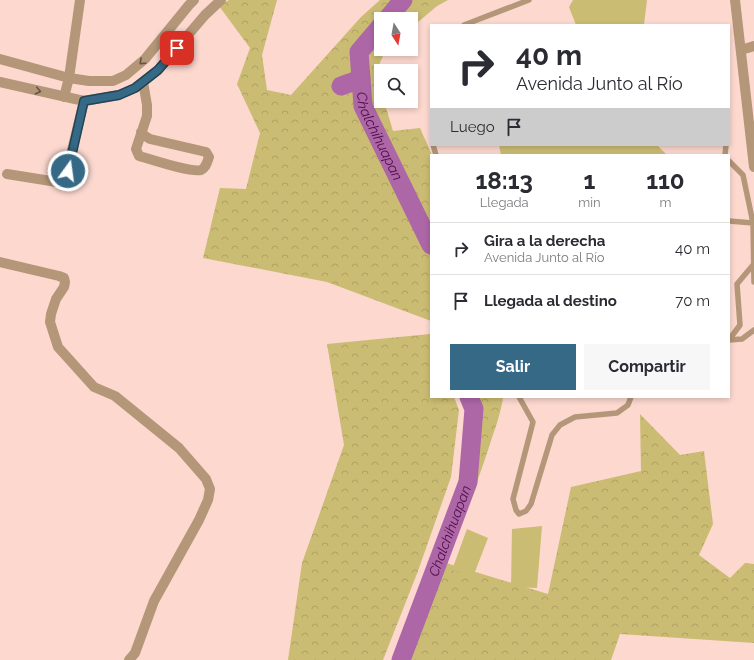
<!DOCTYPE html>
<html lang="es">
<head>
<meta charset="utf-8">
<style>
  :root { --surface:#fff; --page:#f7f7f7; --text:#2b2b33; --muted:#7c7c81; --line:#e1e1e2; --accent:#356986 }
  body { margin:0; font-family:Raleway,sans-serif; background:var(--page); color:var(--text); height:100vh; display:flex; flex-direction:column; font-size:15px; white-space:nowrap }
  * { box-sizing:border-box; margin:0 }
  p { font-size:13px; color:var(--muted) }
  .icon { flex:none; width:22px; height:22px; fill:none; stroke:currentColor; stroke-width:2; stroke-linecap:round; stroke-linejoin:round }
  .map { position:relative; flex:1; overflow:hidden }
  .panel { position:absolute; left:430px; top:154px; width:300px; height:244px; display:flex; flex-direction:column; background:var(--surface); border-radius:0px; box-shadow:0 2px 6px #0003 }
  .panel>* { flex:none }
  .guide { position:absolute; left:430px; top:24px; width:300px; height:122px; border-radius:0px; box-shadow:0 2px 6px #0003; background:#fff; color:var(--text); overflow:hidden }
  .needle { width:26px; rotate:169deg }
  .controls { position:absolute; left:374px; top:12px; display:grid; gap:8px }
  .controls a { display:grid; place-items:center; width:44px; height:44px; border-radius:0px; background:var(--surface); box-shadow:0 2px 6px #0003; font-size:20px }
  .pin { position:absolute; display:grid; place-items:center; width:34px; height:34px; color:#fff; margin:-17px; border-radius:8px; box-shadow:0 2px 6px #0006 }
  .me { position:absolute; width:44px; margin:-22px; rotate:14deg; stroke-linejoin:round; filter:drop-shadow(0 0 3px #0008) }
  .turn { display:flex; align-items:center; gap:14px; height:84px; padding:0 20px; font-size:18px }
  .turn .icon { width:52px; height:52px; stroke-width:2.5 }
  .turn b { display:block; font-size:28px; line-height:34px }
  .then { display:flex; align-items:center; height:38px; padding:0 20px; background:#0003; gap:8px; font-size:15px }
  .eta { display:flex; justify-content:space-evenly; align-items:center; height:68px; text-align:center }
  .eta b { font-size:24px; font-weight:700; line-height:28px }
  .primary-button { display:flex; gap:8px; margin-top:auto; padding:8px 20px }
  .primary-button a { flex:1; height:46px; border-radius:0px; background:var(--accent); color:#fff; font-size:16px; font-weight:700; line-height:46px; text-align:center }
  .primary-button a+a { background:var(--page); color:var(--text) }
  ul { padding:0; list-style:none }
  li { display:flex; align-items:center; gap:12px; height:52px; padding:0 20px; border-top:1px solid var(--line) }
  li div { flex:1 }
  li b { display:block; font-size:15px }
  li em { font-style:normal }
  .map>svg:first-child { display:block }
  .forest { fill:url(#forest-crowns) }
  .park { fill:#cbbc73 }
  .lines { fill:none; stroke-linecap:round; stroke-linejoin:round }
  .river { stroke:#ad67a6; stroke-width:19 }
  .service { stroke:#b49678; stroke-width:5.5 }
  .minor { stroke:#b49678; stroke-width:10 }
  .oneway { stroke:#675345 }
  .route-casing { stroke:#224457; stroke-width:10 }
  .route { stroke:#356986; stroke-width:7 }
  .labels { text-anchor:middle; stroke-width:3; stroke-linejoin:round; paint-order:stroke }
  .water-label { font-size:14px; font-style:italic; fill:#4f0e4b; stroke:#fcd8cf }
</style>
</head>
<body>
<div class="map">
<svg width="754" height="660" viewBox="0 0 754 660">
  <defs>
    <pattern id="forest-crowns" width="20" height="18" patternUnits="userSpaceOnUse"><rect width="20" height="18" fill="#cbbc73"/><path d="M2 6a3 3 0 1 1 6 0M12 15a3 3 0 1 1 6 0" fill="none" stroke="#afa163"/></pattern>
  </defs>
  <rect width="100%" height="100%" fill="#fcd8cf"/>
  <!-- forest -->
  <path class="forest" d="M 229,0 L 277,0 L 262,55 L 267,90 L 291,95 L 361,17 L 380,0 L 448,0 L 437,6 L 411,28 L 411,19 L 381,19 L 381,49 L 386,49 L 385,51 L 376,72 L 381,89 L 381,101 L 384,101 L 393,131 L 420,128 L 432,155 L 431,321 L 327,282 L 203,258 L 220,188 L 246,189 L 260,133 L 237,84 L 250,48 L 219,6 Z
    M 430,334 L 431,337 L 431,397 L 454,397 L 459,410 L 451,477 L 418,571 L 383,660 L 288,660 L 302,563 L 344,445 L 327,344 Z
    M 471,397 L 503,397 C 501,414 494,431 489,447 C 476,487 461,525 446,563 L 548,594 L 571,487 L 641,471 L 640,414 L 680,455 L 704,451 L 713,524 L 699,555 L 730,578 L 745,563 L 754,564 L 754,643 L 620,634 L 611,660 L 399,660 L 450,520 L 471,424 Z"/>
  <!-- park -->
  <path class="park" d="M 573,0 L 647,0 L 644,25 L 576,25 L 569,7 Z
    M 499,145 L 657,145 L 667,155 L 501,155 Z
    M 542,526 L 537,588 L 511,587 L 512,529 Z
    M 467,529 L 488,538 L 473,577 L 452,570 Z"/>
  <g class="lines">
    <!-- river -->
    <g class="river">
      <path d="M 387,19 L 403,0"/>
      <path id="s1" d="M 381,26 L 359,52 L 363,106 L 431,245"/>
      <path d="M 341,86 L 361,79"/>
      <path id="s2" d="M 401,660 L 468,482 L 474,409 L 469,397"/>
    </g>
    <!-- service -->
    <path class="service" d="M 464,25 L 529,0
      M 433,145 L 436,155
      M 725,155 L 726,145
      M 729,161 L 743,175 L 753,223
      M 729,221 L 753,223 L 754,282
      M 729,340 L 740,325 L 737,284 L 753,265
      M 729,340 L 742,339 L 754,330
      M 519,397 L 533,422 L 513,499 L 516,510 L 519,514 L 526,511 L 531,504 L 552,435 L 560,425 L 575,417 L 617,413 L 628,405 L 631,397"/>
    <!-- minor -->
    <path class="minor" d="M 735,0 L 754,167
      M 741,50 L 754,46
      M 0,59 L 69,78 L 89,81 L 113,81 L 126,75 L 145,59 L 189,5 L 194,0
      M 0,82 L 84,101 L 119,95 L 135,88 L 158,70 L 205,15 L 221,0
      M 64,97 L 69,78 L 80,0
      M 141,132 L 145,136 L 150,139 L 206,152 L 209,157 C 207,162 206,168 201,170 C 191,173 150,159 139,156 L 136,149 L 147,116 L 147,105 L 143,82
      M 7,174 L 57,182 L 64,179 L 67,171 L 84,101
      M 0,262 L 59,276 L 64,278 L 65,282 L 64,287 L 56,299 L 51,314 L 50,322 L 58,347 L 94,387 L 115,396 L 179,448 L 206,479 L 210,489 L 208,500 L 199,520 L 154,601 L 135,653 L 129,660"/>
  </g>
  <!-- one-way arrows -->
  <defs><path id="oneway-chevron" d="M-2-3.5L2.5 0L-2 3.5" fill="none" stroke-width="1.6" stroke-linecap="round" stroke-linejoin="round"/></defs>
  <g class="oneway">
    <use href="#oneway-chevron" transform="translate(142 62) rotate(138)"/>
    <use href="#oneway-chevron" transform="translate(38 91) rotate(13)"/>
  </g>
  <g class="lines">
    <!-- route casing -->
    <g class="route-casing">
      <path id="route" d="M 68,171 L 84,101 L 119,95 L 135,88 L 158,70 L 177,48"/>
    </g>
    <!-- route -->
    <use href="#route" class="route"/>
  </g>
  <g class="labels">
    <!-- water labels -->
    <g class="water-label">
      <text dy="5" stroke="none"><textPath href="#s1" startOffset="122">Chalchihuapan</textPath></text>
      <text dy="5" stroke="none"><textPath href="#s2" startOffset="138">Chalchihuapan</textPath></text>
    </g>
  </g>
</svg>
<div class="controls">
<a><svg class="needle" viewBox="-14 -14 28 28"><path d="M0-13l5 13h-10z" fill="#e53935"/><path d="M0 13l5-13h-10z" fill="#7c7c81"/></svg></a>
<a><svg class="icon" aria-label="search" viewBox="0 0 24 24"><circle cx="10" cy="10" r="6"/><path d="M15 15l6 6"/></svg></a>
</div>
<div class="pin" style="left:177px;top:48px;background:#d93025"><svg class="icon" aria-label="arrive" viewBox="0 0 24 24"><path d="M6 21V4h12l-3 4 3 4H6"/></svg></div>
<svg class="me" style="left:68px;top:171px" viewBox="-20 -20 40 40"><circle r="17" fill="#356986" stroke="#fff" stroke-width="3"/><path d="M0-11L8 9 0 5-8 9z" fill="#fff"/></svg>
<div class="guide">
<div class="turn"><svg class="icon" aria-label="right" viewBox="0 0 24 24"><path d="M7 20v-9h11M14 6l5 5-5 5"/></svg><div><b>40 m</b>Avenida Junto al Río</div></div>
<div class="then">Luego<svg class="icon" aria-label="arrive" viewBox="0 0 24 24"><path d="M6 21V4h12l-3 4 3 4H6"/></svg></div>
</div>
<section class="panel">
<div class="eta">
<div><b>18:13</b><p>Llegada</p></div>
<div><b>1</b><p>min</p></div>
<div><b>110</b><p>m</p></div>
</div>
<ul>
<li><svg class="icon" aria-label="right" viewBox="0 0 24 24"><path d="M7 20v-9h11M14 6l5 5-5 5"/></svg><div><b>Gira a la derecha</b><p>Avenida Junto al Río</p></div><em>40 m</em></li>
<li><svg class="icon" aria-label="arrive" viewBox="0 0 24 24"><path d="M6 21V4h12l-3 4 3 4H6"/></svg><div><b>Llegada al destino</b></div><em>70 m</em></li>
</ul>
<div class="primary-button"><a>Salir</a><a>Compartir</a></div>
</section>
</div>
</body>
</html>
